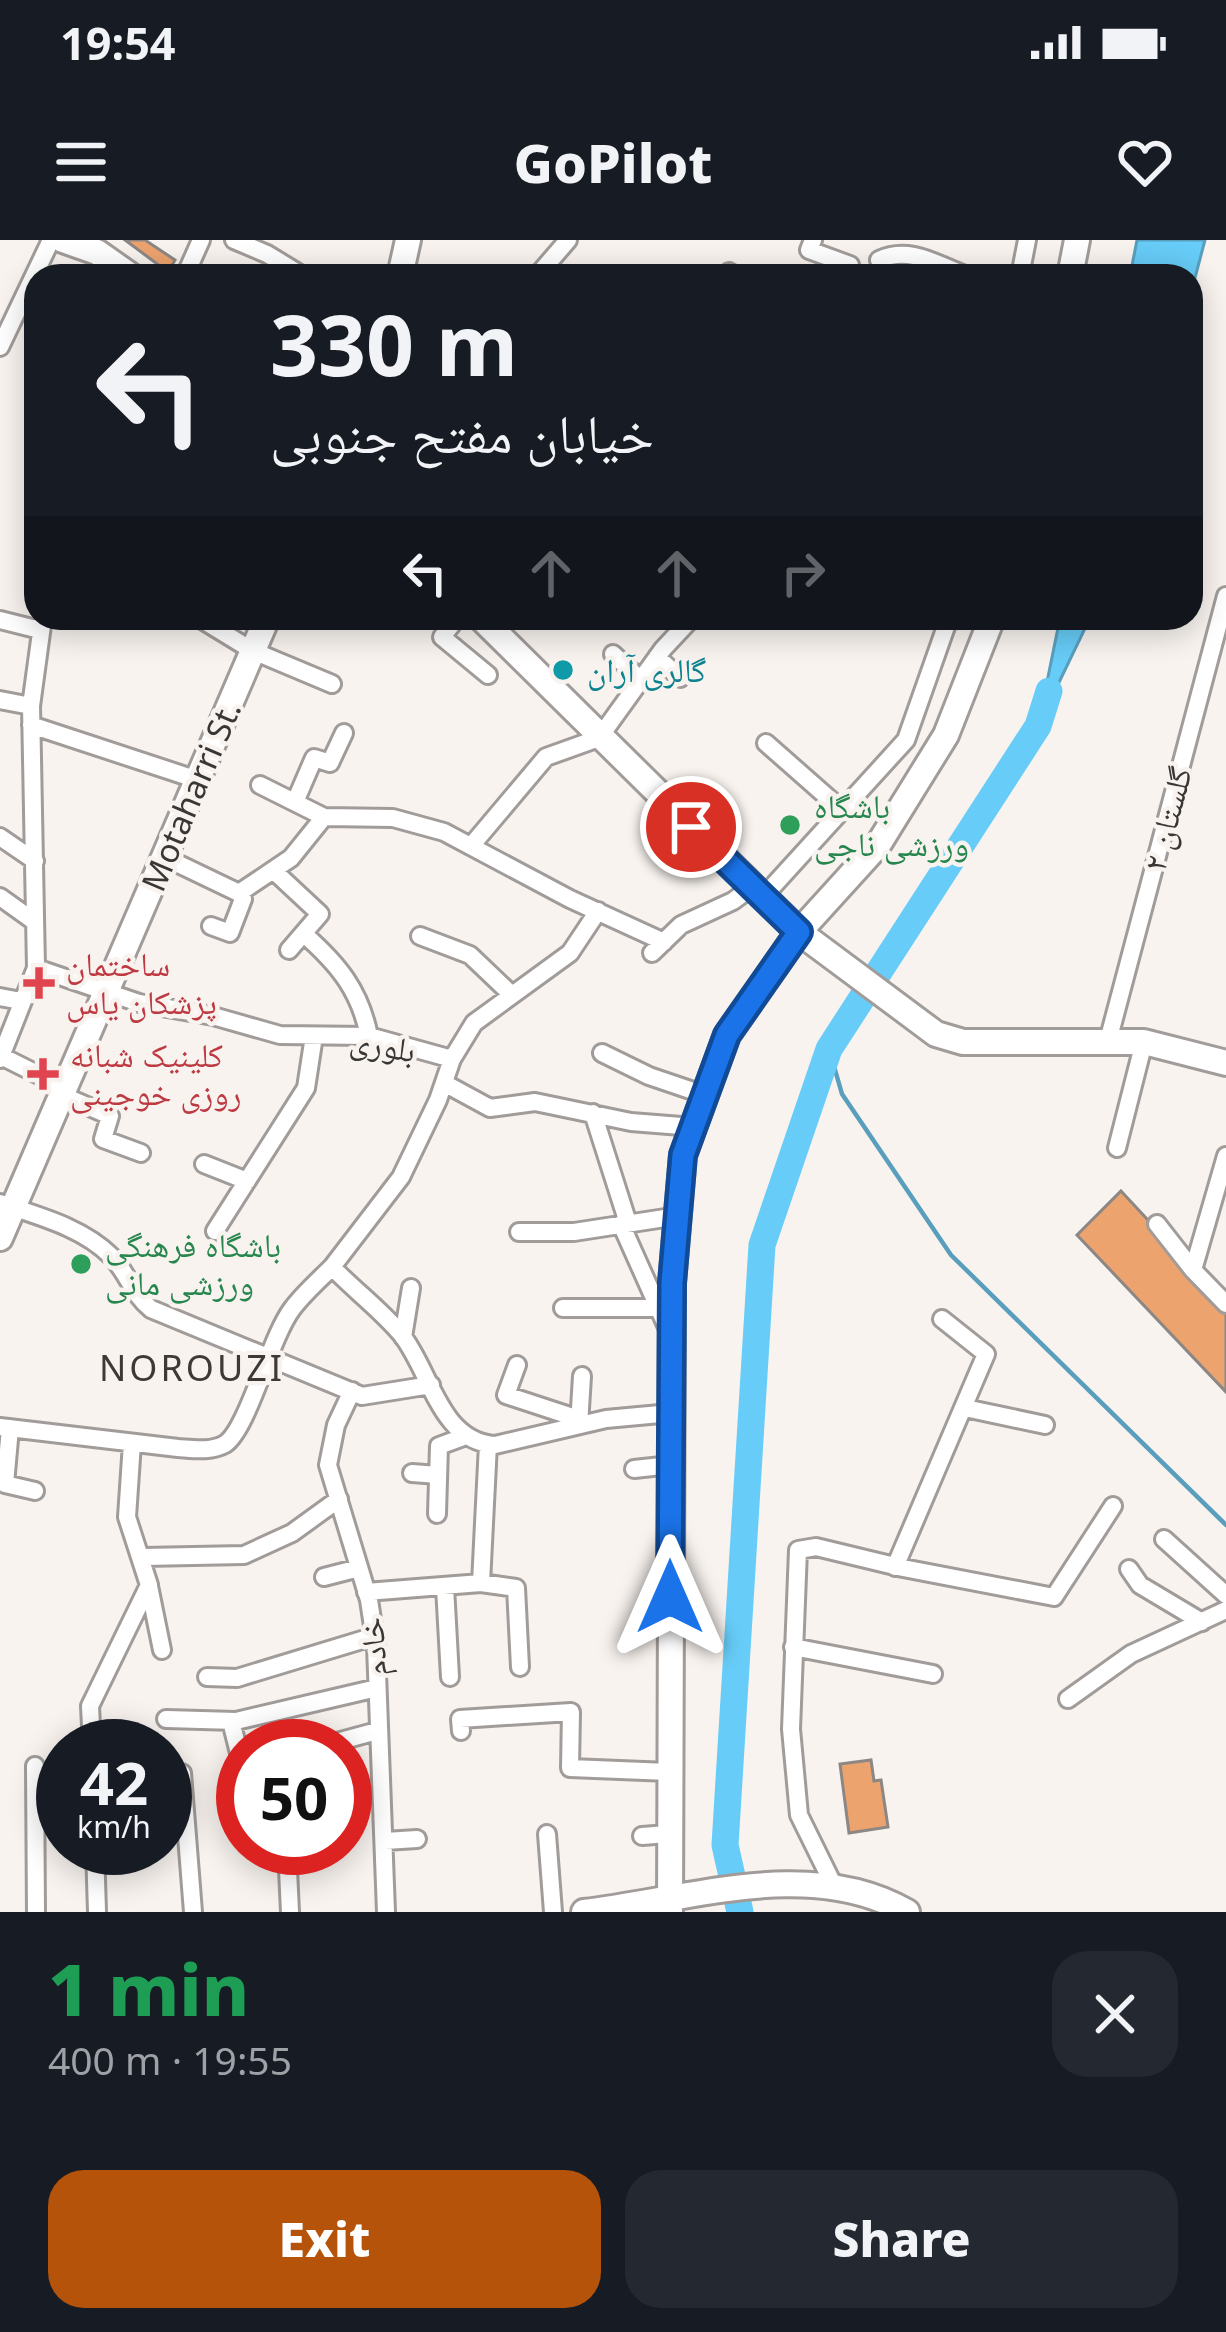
<!DOCTYPE html>
<html lang="en">
<head>
<meta charset="utf-8">
<style>
  :root { --surface:#171b24; --page:#242831; --text:#f1f3f6; --muted:#9ea1a6; --accent:#b45309 }
  body { margin:0; font-family:"Noto Sans","Noto Naskh Arabic",sans-serif; background:var(--page); color:var(--text); height:100vh; display:flex; flex-direction:column; font-size:45px; white-space:nowrap }
  * { box-sizing:border-box; margin:0 }
  p { font-size:39px; color:var(--muted) }
  .icon { flex:none; width:66px; height:66px; fill:none; stroke:currentColor; stroke-width:2; stroke-linecap:round; stroke-linejoin:round }
  .map { position:relative; height:1672px; overflow:hidden }
  .details { display:flex; flex-direction:column; background:var(--surface); flex:1 }
  .details>* { flex:none }
  .top-card { position:absolute; left:24px; top:24px; width:1179px; height:366px; border-radius:36px; box-shadow:0 6px 30px #0003; background:#171b24; color:var(--text); overflow:hidden }
  .speed { position:absolute; left:36px; top:1479px; display:flex; gap:24px; font-size:60px; font-weight:700; text-align:center }
  .speed>* { display:grid; place-content:center; width:156px; height:156px; border-radius:50%; background:var(--surface); box-shadow:0 6px 30px #0003; line-height:1 }
  .speed small { font-size:30px; font-weight:400 }
  .speed .limit { border:18px solid #d22; background:#fff; color:#111 }
  .pin { position:absolute; display:grid; place-items:center; width:102px; height:102px; color:#fff; margin:-51px; border:6px solid #fff; border-radius:50%; box-shadow:0 3px 12px #0007 }
  .me { position:absolute; width:132px; margin:-66px; rotate:0deg; stroke-linejoin:round; filter:drop-shadow(0 0 9px #0008) }
  .turn { display:flex; align-items:center; gap:42px; height:252px; padding:0 48px; font-size:54px }
  .turn .icon { width:156px; height:156px; stroke-width:2.5 }
  .turn b { display:block; font-size:84px; line-height:102px }
  .lanes { display:flex; align-items:center; height:114px; padding:0 48px; background:#0003; justify-content:center; gap:60px; direction:ltr }
  .lanes .off { opacity:.35 }
  .round { display:grid; place-items:center; flex:none; width:126px; height:126px; border-radius:36px; background:var(--page) }
  .head { display:flex; align-items:center; justify-content:space-between; height:204px; padding:0 48px }
  h1 { font-size:72px; font-weight:800; line-height:90px; color:#1e9e55 }
  .cta { display:flex; gap:24px; margin-top:auto; padding:24px 48px }
  .cta a { flex:1; height:138px; border-radius:36px; background:var(--accent); color:#fff; font-size:48px; font-weight:800; line-height:138px; text-align:center }
  .cta a+a { background:var(--page); color:var(--text) }
  .status { display:flex; justify-content:space-between; align-items:center; height:84px; padding:0 60px; background:var(--surface); direction:ltr }
  .status svg { height:33px; fill:currentColor }
  header { display:flex; justify-content:space-between; align-items:center; height:156px; padding:0 48px; background:var(--surface); font-size:54px; font-weight:800 }
  .map>svg:first-child { display:block }
  .water { fill:#67ccf7; stroke:#599fbd; stroke-width:3 }
  .lines { fill:none; stroke-linecap:round; stroke-linejoin:round }
  .stream { stroke:#599fbd; stroke-width:4.5 }
  .river { stroke:#67ccf7; stroke-width:27 }
  .building { fill:#eda36e; stroke:#8c8784; stroke-width:3 }
  .street-casing { stroke:#a19c99; stroke-width:22 }
  .secondary-casing { stroke:#a19c99; stroke-width:30 }
  .street { stroke:#fff; stroke-width:16 }
  .secondary { stroke:#fff; stroke-width:24 }
  .route-casing { stroke:#114b97; stroke-width:30 }
  .route { stroke:#1a73e8; stroke-width:21 }
  .culture-dot { fill:#0f9aa8; stroke:#f8f3ef; stroke-width:4.5 }
  .leisure-dot { fill:#2e9e5b; stroke:#f8f3ef; stroke-width:4.5 }
  .health-dot { fill:#e0444e; stroke:#f8f3ef; stroke-width:4.5 }
  .labels { text-anchor:middle; stroke-width:9; stroke-linejoin:round; paint-order:stroke }
  .culture-label { font-size:33px; fill:#0d838f; stroke:#f8f3ef; text-anchor:start }
  .street-label { font-size:33px; fill:#393735; stroke:#f8f3ef }
  .leisure-label { font-size:33px; fill:#27864d; stroke:#f8f3ef; text-anchor:start }
  .health-label { font-size:33px; fill:#be3a42; stroke:#f8f3ef; text-anchor:start }
  .neighbourhood-label { font-size:36px; letter-spacing:3px; fill:#3d3936; stroke:#f8f3ef }
</style>
</head>
<body>
<div class="status"><b>19:54</b><svg viewBox="0 0 49 12"><path d="M0 12V9h3v3zM5 12V6h3v6zM10 12V3h3v9zM15 12V0h3v12zM26 1h20v11H26zM47 4h2v5h-2z"/></svg></div>
<header><svg class="icon" aria-label="menu" viewBox="0 0 24 24"><path d="M4 6h16M4 12h16M4 18h16"/></svg>GoPilot<svg class="icon" aria-label="heart" viewBox="0 0 24 24"><path d="M12 20l-8-8c-3-5 5-10 8-4 3-6 11-1 8 4z"/></svg></header>
<div class="map">
<svg width="1226" height="1672" viewBox="0 0 1226 1672">
  <rect width="100%" height="100%" fill="#f8f3ef"/>
  <!-- water -->
  <path class="water" d="M 1137,0 L 1205,0 L 1191,53 L 1191,36 L 1130,36 Z
    M 1060,378 L 1090,378 L 1038,486 Z"/>
  <g class="lines">
    <!-- stream -->
    <path class="stream" d="M 829,809 L 842,854 L 951,1015 L 1226,1285"/>
    <!-- river -->
    <path class="river" d="M 740,1672 L 725,1605 L 762,1005 L 829,809 L 1038,486 L 1049,451"/>
  </g>
  <!-- building -->
  <path class="building" d="M 125,0 L 145,0 L 175,20 L 168,32 Z
    M 1121,951 L 1226,1064 L 1226,1152 L 1077,995 Z
    M 871,1520 L 874,1541 L 881,1540 L 888,1587 L 849,1593 L 840,1524 Z"/>
  <g class="lines">
    <!-- street casing -->
    <g class="street-casing">
      <path id="street" d="M 234,0 L 267,14 L 303,36
        M 813,0 L 809,10 L 850,25 L 845,36
        M 879,20 C 911,5 938,26 968,36
        M 729,32 L 736,36
        M 185,36 L 201,0
        M 537,36 L 568,0
        M 1020,36 L 1027,0
        M 0,107 L 51,0
        M 457,378 L 442,397 L 488,435
        M 0,380 L 40,390
        M 204,381 L 253,411 L 332,444
        M 613,414 L 641,440
        M 657,417 L 680,438
        M 0,460 L 31,466
        M 31,485 L 198,540
        M 766,503 L 842,570
        M 260,545 L 324,577 L 393,578 L 444,592 L 570,659 L 664,702
        M 295,562 L 314,518 L 330,523 L 344,493
        M 0,597 L 35,621
        M 471,606 L 546,517 L 599,498 L 663,409 L 692,378
        M 164,617 L 239,653
        M 275,632 L 320,674 L 289,710
        M 239,653 L 291,618 L 324,577
        M 0,657 L 35,682
        M 763,657 L 906,500 L 949,378
        M 211,686 L 230,693 L 243,659 L 239,653
        M 305,695 C 339,725 360,751 369,796
        M 420,696 L 470,715 L 512,755
        M 652,713 L 681,685 L 733,661 L 752,647
        M 36,728 L 139,763 L 213,776 L 280,795 L 369,796 L 452,819
        M 0,757 L 21,761
        M 1108,801 L 1226,356
        M 602,813 L 649,836 L 705,855
        M 1,816 L 65,848
        M 0,819 L 36,728 L 31,466 L 43,378
        M 444,843 L 490,868 L 535,862 L 631,882 L 694,887
        M 62,855 L 110,876 L 103,899 L 141,913
        M 593,873 L 628,983
        M 1117,908 L 1144,802
        M 204,924 L 247,941
        M 0,963 C 38,976 82,987 111,1016 C 128,1033 132,1054 151,1069 L 362,1156 L 431,1145
        M 621,984 L 667,1087
        M 1157,984 L 1193,1030 L 1226,1064
        M 215,991 L 306,848 L 314,796
        M 519,992 L 574,992 L 678,976
        M 332,1027 L 401,937 L 438,860 L 452,819 L 474,783 L 570,713 L 598,671
        M 1193,1030 L 1226,916
        M 563,1068 L 659,1068
        M 403,1097 L 411,1048
        M 517,1125 L 506,1155 L 579,1179
        M 352,1151 L 336,1185 L 328,1225 L 369,1360 L 376,1406 L 386,1672
        M 965,1168 L 1045,1185
        M 579,1185 L 582,1136
        M 0,1187 L 178,1208 C 193,1209 211,1212 225,1204 C 248,1189 270,1098 292,1069 C 303,1054 319,1040 332,1027 C 354,1050 381,1070 401,1094 C 431,1131 439,1201 495,1205 L 606,1179 L 671,1173
        M 10,1188 L 5,1244 L 35,1251
        M 634,1229 L 671,1225
        M 412,1233 L 438,1235
        M 437,1274 L 439,1206 L 466,1196
        M 1164,1299 L 1226,1355
        M 143,1317 L 244,1315 L 292,1293 L 339,1259
        M 895,1327 L 986,1114 L 942,1079
        M 1129,1329 L 1140,1345 L 1202,1382
        M 324,1337 L 359,1328
        M 481,1343 L 488,1204
        M 149,1346 L 162,1410
        M 445,1347 L 450,1437
        M 366,1352 L 481,1343 L 516,1348 L 520,1427
        M 793,1407 L 933,1434
        M 207,1437 L 237,1438 L 375,1396
        M 1068,1459 L 1131,1414 L 1226,1370
        M 166,1479 L 236,1481 L 377,1448
        M 231,1481 L 241,1521
        M 461,1491 L 460,1479 L 571,1472 L 570,1528 L 669,1532
        M 92,1506 L 90,1466 L 149,1345 L 127,1277 L 132,1203
        M 322,1506 L 377,1491
        M 35,1526 L 36,1672
        M 182,1533 L 193,1672
        M 547,1594 L 553,1672
        M 642,1596 L 668,1594
        M 385,1601 L 417,1599
        M 95,1608 L 97,1672
        M 287,1608 L 290,1672
        M 833,1644 L 799,1575 L 791,1489 L 798,1310 L 816,1307 L 903,1328 L 1054,1357 L 1113,1266"/>
    </g>
    <!-- secondary casing -->
    <g class="secondary-casing">
      <path id="secondary" d="M 63,0 L 97,12 L 131,36
        M 400,36 L 408,0
        M 1070,36 L 1077,0
        M 481,378 L 799,692 L 936,794 L 963,802 L 1144,802 L 1226,823
        M 0,998 L 267,378
        M 584,1672 C 688,1660 810,1616 907,1672
        M 670,1672 L 672,1043 L 683,915 L 727,795 L 799,692 L 878,605 L 946,495 L 992,378"/>
    </g>
    <!-- street -->
    <use href="#street" class="street"/>
    <!-- secondary -->
    <use href="#secondary" class="secondary"/>
  </g>
  <g class="lines">
    <!-- route casing -->
    <g class="route-casing">
      <path id="route" d="M 670,1357 L 672,1043 L 683,915 L 727,795 L 799,692 L 691,587"/>
    </g>
    <!-- route -->
    <use href="#route" class="route"/>
  </g>
  <!-- markers -->
  <circle class="culture-dot" cx="563" cy="430" r="12"/>
  <g class="leisure-dot">
    <circle cx="790" cy="585" r="12"/>
    <circle cx="81" cy="1024" r="12"/>
  </g>
  <g class="health-dot">
    <path d="M33 725h12v12h12v12h-12v12h-12v-12h-12v-12h12z"/>
    <path d="M37 816h12v12h12v12h-12v12h-12v-12h-12v-12h12z"/>
  </g>
  <g class="labels">
    <!-- culture labels -->
    <g class="culture-label">
      <text x="587" y="442">گالری آران</text>
    </g>
    <!-- street labels -->
    <g class="street-label">
      <text transform="translate(191 556) rotate(-67)" y="12">Motaharri St.</text>
      <text transform="translate(1167 579) rotate(-75)" y="12">گلستان ۲</text>
      <text transform="translate(383 805) rotate(10)" y="12">بلوری</text>
      <text transform="translate(373 1407) rotate(-95)" y="12">خادم</text>
    </g>
    <!-- leisure labels -->
    <g class="leisure-label">
      <text x="814" y="578">باشگاه<tspan x="814" dy="38">ورزشی ناجی</tspan></text>
      <text x="105" y="1017">باشگاه فرهنگی<tspan x="105" dy="38">ورزشی مانی</tspan></text>
    </g>
    <!-- health labels -->
    <g class="health-label">
      <text x="66" y="736">ساختمان<tspan x="66" dy="38">پزشکان یاس</tspan></text>
      <text x="70" y="827">کلینیک شبانه<tspan x="70" dy="38">روزی خوجینی</tspan></text>
    </g>
    <!-- neighbourhood labels -->
    <g class="neighbourhood-label">
      <text x="192" y="1141">NOROUZI</text>
    </g>
  </g>
</svg>
<div class="speed"><div>42<small>km/h</small></div><div class="limit">50</div></div>
<div class="pin" style="left:691px;top:587px;background:#d93025"><svg class="icon" aria-label="arrive" viewBox="0 0 24 24"><path d="M6 21V4h12l-3 4 3 4H6"/></svg></div>
<svg class="me" style="left:670px;top:1357px" viewBox="-20 -20 40 40"><path d="M0-17L14 15 0 8-14 15z" fill="#1a73e8" stroke="#fff" stroke-width="4"/></svg>
<div class="top-card">
<div class="turn"><svg class="icon" aria-label="left" viewBox="0 0 24 24"><path d="M17 20v-9H6M10 6l-5 5 5 5"/></svg><div><b>330 m</b>خیابان مفتح جنوبی</div></div>
<div class="lanes"><svg class="icon" aria-label="left" viewBox="0 0 24 24"><path d="M17 20v-9H6M10 6l-5 5 5 5"/></svg><svg class="icon off" aria-label="ahead" viewBox="0 0 24 24"><path d="M12 20V5M6 11l6-6 6 6"/></svg><svg class="icon off" aria-label="ahead" viewBox="0 0 24 24"><path d="M12 20V5M6 11l6-6 6 6"/></svg><svg class="icon off" aria-label="right" viewBox="0 0 24 24"><path d="M7 20v-9h11M14 6l5 5-5 5"/></svg></div>
</div>
</div>
<section class="details">
<div class="head"><div><h1>1 min</h1><p>400 m · 19:55</p></div><a class="round"><svg class="icon" aria-label="close" viewBox="0 0 24 24"><path d="M6 6l12 12M18 6L6 18"/></svg></a></div>
<div class="cta"><a>Exit</a><a>Share</a></div>
</section>
</body>
</html>
